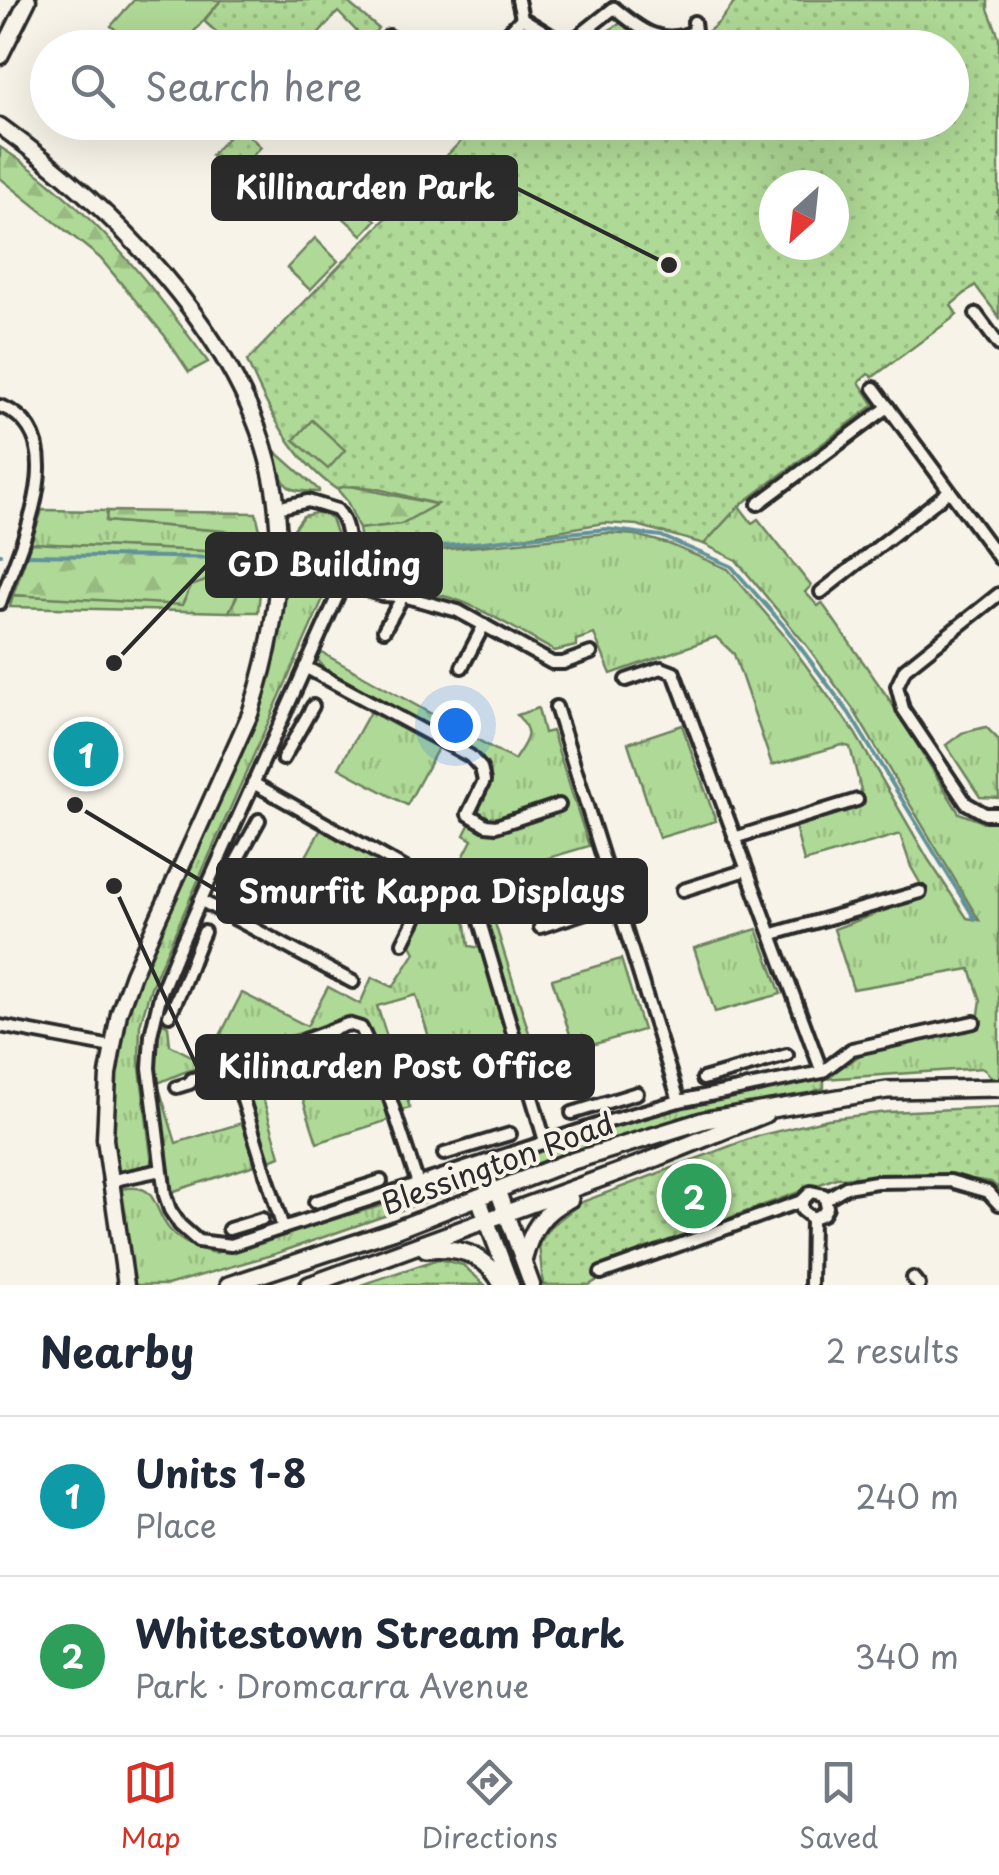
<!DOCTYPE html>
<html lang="en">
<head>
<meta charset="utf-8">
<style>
	:root { --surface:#fff; --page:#f6f6f7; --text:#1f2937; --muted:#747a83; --line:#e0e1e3; --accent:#d93025 }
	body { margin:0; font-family:"Playpen Sans",sans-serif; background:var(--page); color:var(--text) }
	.compass { position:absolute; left:759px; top:170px; width:90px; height:90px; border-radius:50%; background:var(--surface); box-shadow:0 10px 40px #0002; rotate:207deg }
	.you { position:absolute; left:455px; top:725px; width:35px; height:35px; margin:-25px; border:8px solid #fff; border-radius:50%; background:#1a73e8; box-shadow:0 0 0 15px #1a73e833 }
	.badge { display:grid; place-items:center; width:65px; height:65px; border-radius:50%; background:var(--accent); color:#fff; font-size:32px; font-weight:700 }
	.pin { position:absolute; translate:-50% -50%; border:5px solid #fff; box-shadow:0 2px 10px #0006 }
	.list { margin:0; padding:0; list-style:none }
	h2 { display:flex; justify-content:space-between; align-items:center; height:130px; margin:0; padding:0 40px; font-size:42px }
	h2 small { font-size:32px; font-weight:400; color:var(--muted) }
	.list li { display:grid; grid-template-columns:65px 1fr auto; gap:30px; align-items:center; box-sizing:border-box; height:160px; padding:0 40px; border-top:2px solid var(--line) }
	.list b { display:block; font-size:38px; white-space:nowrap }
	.list p { margin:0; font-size:32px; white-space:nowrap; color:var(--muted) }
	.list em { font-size:32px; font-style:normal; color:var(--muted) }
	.icon { flex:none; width:55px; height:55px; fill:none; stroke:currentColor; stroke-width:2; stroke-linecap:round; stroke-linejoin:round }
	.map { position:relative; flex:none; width:999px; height:1285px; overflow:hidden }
	.search { position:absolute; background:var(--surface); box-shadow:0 10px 40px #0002; left:30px; right:30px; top:30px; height:110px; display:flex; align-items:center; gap:25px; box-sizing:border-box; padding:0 35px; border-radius:55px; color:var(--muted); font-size:38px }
	.sheet { height:450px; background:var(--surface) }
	nav { display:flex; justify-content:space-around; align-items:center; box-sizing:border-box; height:140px; border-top:2px solid var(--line); background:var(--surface); font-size:28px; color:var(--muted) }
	nav a { display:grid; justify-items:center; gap:5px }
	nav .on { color:var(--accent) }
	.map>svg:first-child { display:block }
</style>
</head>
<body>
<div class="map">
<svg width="999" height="1285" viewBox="0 0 999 1285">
	<defs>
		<pattern id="grass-tufts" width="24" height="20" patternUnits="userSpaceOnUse" patternTransform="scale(2.5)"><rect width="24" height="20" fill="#afd996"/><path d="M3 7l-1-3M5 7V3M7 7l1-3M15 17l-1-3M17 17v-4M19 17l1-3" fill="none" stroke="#97ba81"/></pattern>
		<pattern id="forest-firs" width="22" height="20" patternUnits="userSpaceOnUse" patternTransform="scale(2.5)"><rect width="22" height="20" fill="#afd996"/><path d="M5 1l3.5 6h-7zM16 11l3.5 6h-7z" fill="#97ba81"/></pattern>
		<pattern id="park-dots" width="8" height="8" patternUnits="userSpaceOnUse" patternTransform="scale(2.5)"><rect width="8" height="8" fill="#afd996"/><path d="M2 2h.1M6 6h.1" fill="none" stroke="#97ba81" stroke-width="1.8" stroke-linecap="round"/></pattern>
	</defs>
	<rect width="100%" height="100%" fill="#f7f3e8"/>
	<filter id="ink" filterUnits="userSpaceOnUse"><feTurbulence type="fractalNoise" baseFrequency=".01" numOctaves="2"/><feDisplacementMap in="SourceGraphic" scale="20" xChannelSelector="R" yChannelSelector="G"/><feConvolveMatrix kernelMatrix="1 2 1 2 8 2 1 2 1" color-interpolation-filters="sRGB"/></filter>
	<g filter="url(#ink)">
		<g fill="url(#grass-tufts)" stroke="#6d8260" stroke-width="2.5">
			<path d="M275,451L319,490V492C281,492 284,486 275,451Z"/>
			<path d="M739,506L752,523L758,519L811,586L805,592L818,606L822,603L891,702L959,813L983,822L999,821V1079H993L983,1068L824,1079V1088L650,1145L496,1177L275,1254L167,1285H131L118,1199L121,1189C160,1181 151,1209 171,1231C183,1244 198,1249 215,1253L380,1206L561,1141L681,1107L824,1079L868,1050L977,1027L981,1000L970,969L853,989L834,929L927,895L911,867L900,834L804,862L795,826L864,802L850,747L842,745L772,765L734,654L716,637L611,674L594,634L576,640V646L555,651C525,635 496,616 465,603C431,589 394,589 359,580L361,558L607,533L636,535L669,544L728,569L783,634L855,733L928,859L967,918L979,920L853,709L807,646L736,560L704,544Z"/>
			<path d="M42,510L107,511L106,521L261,534L263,553L244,552L240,557V589L229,612L10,607L13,595L61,597L191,585L223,552L31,543Z"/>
			<path d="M319,512L331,518L338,539L334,574L151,987L140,1025L139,1060L152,1164L114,1172L110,1137L112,1099L118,1043L130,990L256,715L277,651L293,530L303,516Z"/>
			<path d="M317,650L514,760C527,740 535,734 517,715L538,708L544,733L552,731L589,846L481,878L538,1062L527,1066L474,897L456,902L466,925L469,946L481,948L517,1075L447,1096L416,995L377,1006L410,1108L398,1111L371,1030L352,1019L248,1047L280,1156L268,1161C259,1132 251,1067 214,1066C195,1065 172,1078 155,1084L156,1019L168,1026L170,1045L203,1062L210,1055L242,993L307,1026L328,987L360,1004L372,977L393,987L415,953L410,943L437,895V887L454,875L472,840L464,835L490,783L491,770L474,751L327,672L314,655Z"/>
			<path d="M370,712L438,748L407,805L339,768Z"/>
			<path d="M682,725L716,821L659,838L628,743Z"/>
			<path d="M986,727L999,740V798L980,797L946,745L962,733Z"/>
			<path d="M321,829L378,861L350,913L291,884Z"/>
			<path d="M757,929L781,994L715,1012L694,948Z"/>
			<path d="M621,959L643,1030L575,1050L552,979Z"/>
			<path d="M373,1070L389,1120L317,1143L301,1093Z"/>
			<path d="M155,1091H160L176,1143L245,1122L258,1164L171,1192Z"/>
		</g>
		<g fill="url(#forest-firs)" stroke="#6d8260" stroke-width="2.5">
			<path d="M0,147C85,201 150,282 208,362L189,372L165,336L100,258L0,178Z"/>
			<path d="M346,485L439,505L401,524L359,529L347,501L337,489Z"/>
			<path d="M107,511L256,513L261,534L106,521Z"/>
			<path d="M31,543L224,552L220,576L191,586L182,605L13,595Z"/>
			<path d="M240,557L245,565L263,563L258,612H229L240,590L231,575Z"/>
		</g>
		<g fill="url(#park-dots)" stroke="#6d8260" stroke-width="2.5" fill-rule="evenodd">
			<path d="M221,0H345L378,28L374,34L390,47H372L338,12L307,47H233L204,21Z"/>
			<path d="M737,0H988V9L999,37V207L996,210L999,214V317L975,285L951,305L957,315L873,377L868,374L859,382L874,405L739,506L704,544L637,525L604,523L476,545L363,552L359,529L401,524L437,504C410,499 361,479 336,489C292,458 268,410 247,361L461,141L444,123L952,122V48L581,47L621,23C655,47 681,56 716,25C724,18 729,8 737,0ZM774,185H834V245H774Z"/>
			<path d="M239,126L261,147L233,176L211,155Z"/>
			<path d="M999,1107V1189L991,1182L937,1174L836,1178L598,1267L604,1276L589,1285H543L539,1244L551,1226L582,1202L754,1137L828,1119L888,1112Z"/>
			<path d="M438,1259L463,1265L485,1285H361Z"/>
		</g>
		<g fill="#afd996" stroke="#6d8260" stroke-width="2.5">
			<path d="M134,0H221L180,48L137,47L111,26Z"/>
			<path d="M352,198L376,220L362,235L338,213Z"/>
			<path d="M315,238L338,261L310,290L287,268Z"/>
			<path d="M312,420L345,450L328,469L294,440Z"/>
		</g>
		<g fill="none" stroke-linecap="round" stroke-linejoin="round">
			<g stroke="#629299" stroke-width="4">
				<path d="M0,554H1"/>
				<path d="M27,555L243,558"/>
				<path d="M359,555L606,529L661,536L731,566L785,627L849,713L975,919"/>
			</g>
			<g stroke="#2b2b2b" stroke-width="18">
				<g id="street">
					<path d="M518,0L522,18L558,40L571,42L614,8C640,29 662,48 695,31L694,22"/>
					<path d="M389,36L400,43L436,47L506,35L522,18"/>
					<path d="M976,314L999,345"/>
					<path d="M874,388L999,558"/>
					<path d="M0,406C78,435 18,549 0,603"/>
					<path d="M758,504L888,407"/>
					<path d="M277,508L308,501L337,510C356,531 346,570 338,595L177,953L161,992L151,1035L149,1068L165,1195L170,1210L180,1225L198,1241L231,1245L606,1122L679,1101L822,1072L674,673L661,668L626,680"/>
					<path d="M342,582L382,595L403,596L458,611L552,663H563L591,653"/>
					<path d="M821,592L948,492"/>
					<path d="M999,594L905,669L897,686L903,709L966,803L985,814H999"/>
					<path d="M384,630L403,596"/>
					<path d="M305,667L470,756L481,768L484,781L468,814L486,825L496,826L559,805"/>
					<path d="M462,667L484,625"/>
					<path d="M556,707L679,1101"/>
					<path d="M283,759L313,706"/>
					<path d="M253,783L424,879L427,895L403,943"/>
					<path d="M734,838L857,800"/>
					<path d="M226,880L259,820"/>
					<path d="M683,890L746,870"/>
					<path d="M472,895L545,1141"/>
					<path d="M200,900L353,982"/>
					<path d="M540,927L617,902"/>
					<path d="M773,934L920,892"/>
					<path d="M169,1015C184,989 191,960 204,932"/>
					<path d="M0,1026L112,1047"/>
					<path d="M305,1040L348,1024L361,1028L380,1068L418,1184"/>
					<path d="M822,1072L852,1049L974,1022"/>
					<path d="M703,1079L787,1055"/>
					<path d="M177,1087L190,1083L192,1079L221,1072L238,1084L283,1228"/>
					<path d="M572,1113L637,1093"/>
					<path d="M444,1154L510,1134"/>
					<path d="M109,1181L161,1170"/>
					<path d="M826,1199L846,1187L876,1182L950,1181L988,1192L999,1204"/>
					<path d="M315,1202L381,1181"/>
					<path d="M229,1229L262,1219"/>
					<path d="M601,1273L802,1201L811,1192L824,1195L827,1207L823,1214L812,1218L802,1210V1201"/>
					<path d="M913,1278L919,1285"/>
					<path d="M811,1285L812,1218"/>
				</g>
			</g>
			<g stroke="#2b2b2b" stroke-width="21">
				<g id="secondary">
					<path d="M0,56L28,0"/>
					<path d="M0,126C120,213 263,356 277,511C284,579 271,650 250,714L133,974L119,1013L108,1074L105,1139L126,1285"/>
					<path d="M497,1189L532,1285"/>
					<path d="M478,1197L511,1285"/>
				</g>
			</g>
			<g stroke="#2b2b2b" stroke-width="22">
				<g id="primary">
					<path d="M426,1249C457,1246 487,1254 502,1285"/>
					<path d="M524,1258C531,1230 543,1211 570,1199"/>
					<path d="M229,1285L392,1231L563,1164L705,1120L887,1090L999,1088"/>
					<path d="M309,1285L646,1162L765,1114"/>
				</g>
			</g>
			<use href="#street" stroke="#f7f3e8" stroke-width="10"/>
			<use href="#secondary" stroke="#f7f3e8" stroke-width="14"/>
			<use href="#primary" stroke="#f7f3e8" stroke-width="15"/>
		</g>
	</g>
	<g text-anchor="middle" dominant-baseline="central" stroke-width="8" stroke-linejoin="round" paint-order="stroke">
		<g font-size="30" fill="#2b2b2b" stroke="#f7f3e8">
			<text transform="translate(497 1162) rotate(-20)">Blessington Road</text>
		</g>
	</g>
	<path fill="none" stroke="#2b2b2b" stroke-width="4" d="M669 265L516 188M114 663L207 565M75 805L218 891M114 886L197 1067"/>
	<g fill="#2b2b2b" stroke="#f7f3e8" stroke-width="4">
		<circle cx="669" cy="265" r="10"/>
		<circle cx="114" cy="663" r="10"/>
		<circle cx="75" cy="805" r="10"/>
		<circle cx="114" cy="886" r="10"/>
	</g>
	<g fill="#2b2b2b" stroke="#2b2b2b" stroke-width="4">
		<rect x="213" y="157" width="303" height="62" rx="10"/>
		<rect x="207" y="534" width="234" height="62" rx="10"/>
		<rect x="218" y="860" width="428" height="62" rx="10"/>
		<rect x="197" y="1036" width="396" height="62" rx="10"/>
	</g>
	<g font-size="32" text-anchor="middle" font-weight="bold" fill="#fff">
		<text x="365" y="199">Killinarden Park</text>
		<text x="324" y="576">GD Building</text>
		<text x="432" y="903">Smurfit Kappa Displays</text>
		<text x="395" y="1078">Kilinarden Post Office</text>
	</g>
</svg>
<svg class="compass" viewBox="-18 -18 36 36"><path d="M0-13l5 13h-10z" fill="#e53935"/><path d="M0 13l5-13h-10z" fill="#747a83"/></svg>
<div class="you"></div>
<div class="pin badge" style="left:86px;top:754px;background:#0f9aa8">1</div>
<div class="pin badge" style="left:694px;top:1196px;background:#2e9e5b">2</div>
<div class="search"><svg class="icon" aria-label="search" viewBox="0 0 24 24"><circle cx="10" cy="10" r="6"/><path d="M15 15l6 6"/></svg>Search here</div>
</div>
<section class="sheet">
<h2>Nearby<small>2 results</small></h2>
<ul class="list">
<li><span class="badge" style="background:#0f9aa8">1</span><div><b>Units 1-8</b><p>Place</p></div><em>240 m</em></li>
<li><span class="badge" style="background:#2e9e5b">2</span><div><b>Whitestown Stream Park</b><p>Park · Dromcarra Avenue</p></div><em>340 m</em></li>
</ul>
</section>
<nav>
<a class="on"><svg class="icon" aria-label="map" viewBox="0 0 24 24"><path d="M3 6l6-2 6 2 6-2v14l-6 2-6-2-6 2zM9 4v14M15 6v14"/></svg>Map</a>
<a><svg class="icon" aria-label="directions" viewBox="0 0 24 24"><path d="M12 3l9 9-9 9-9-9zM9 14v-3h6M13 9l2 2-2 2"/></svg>Directions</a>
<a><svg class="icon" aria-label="saved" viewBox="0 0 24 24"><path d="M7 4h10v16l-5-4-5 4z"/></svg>Saved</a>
</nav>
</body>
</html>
